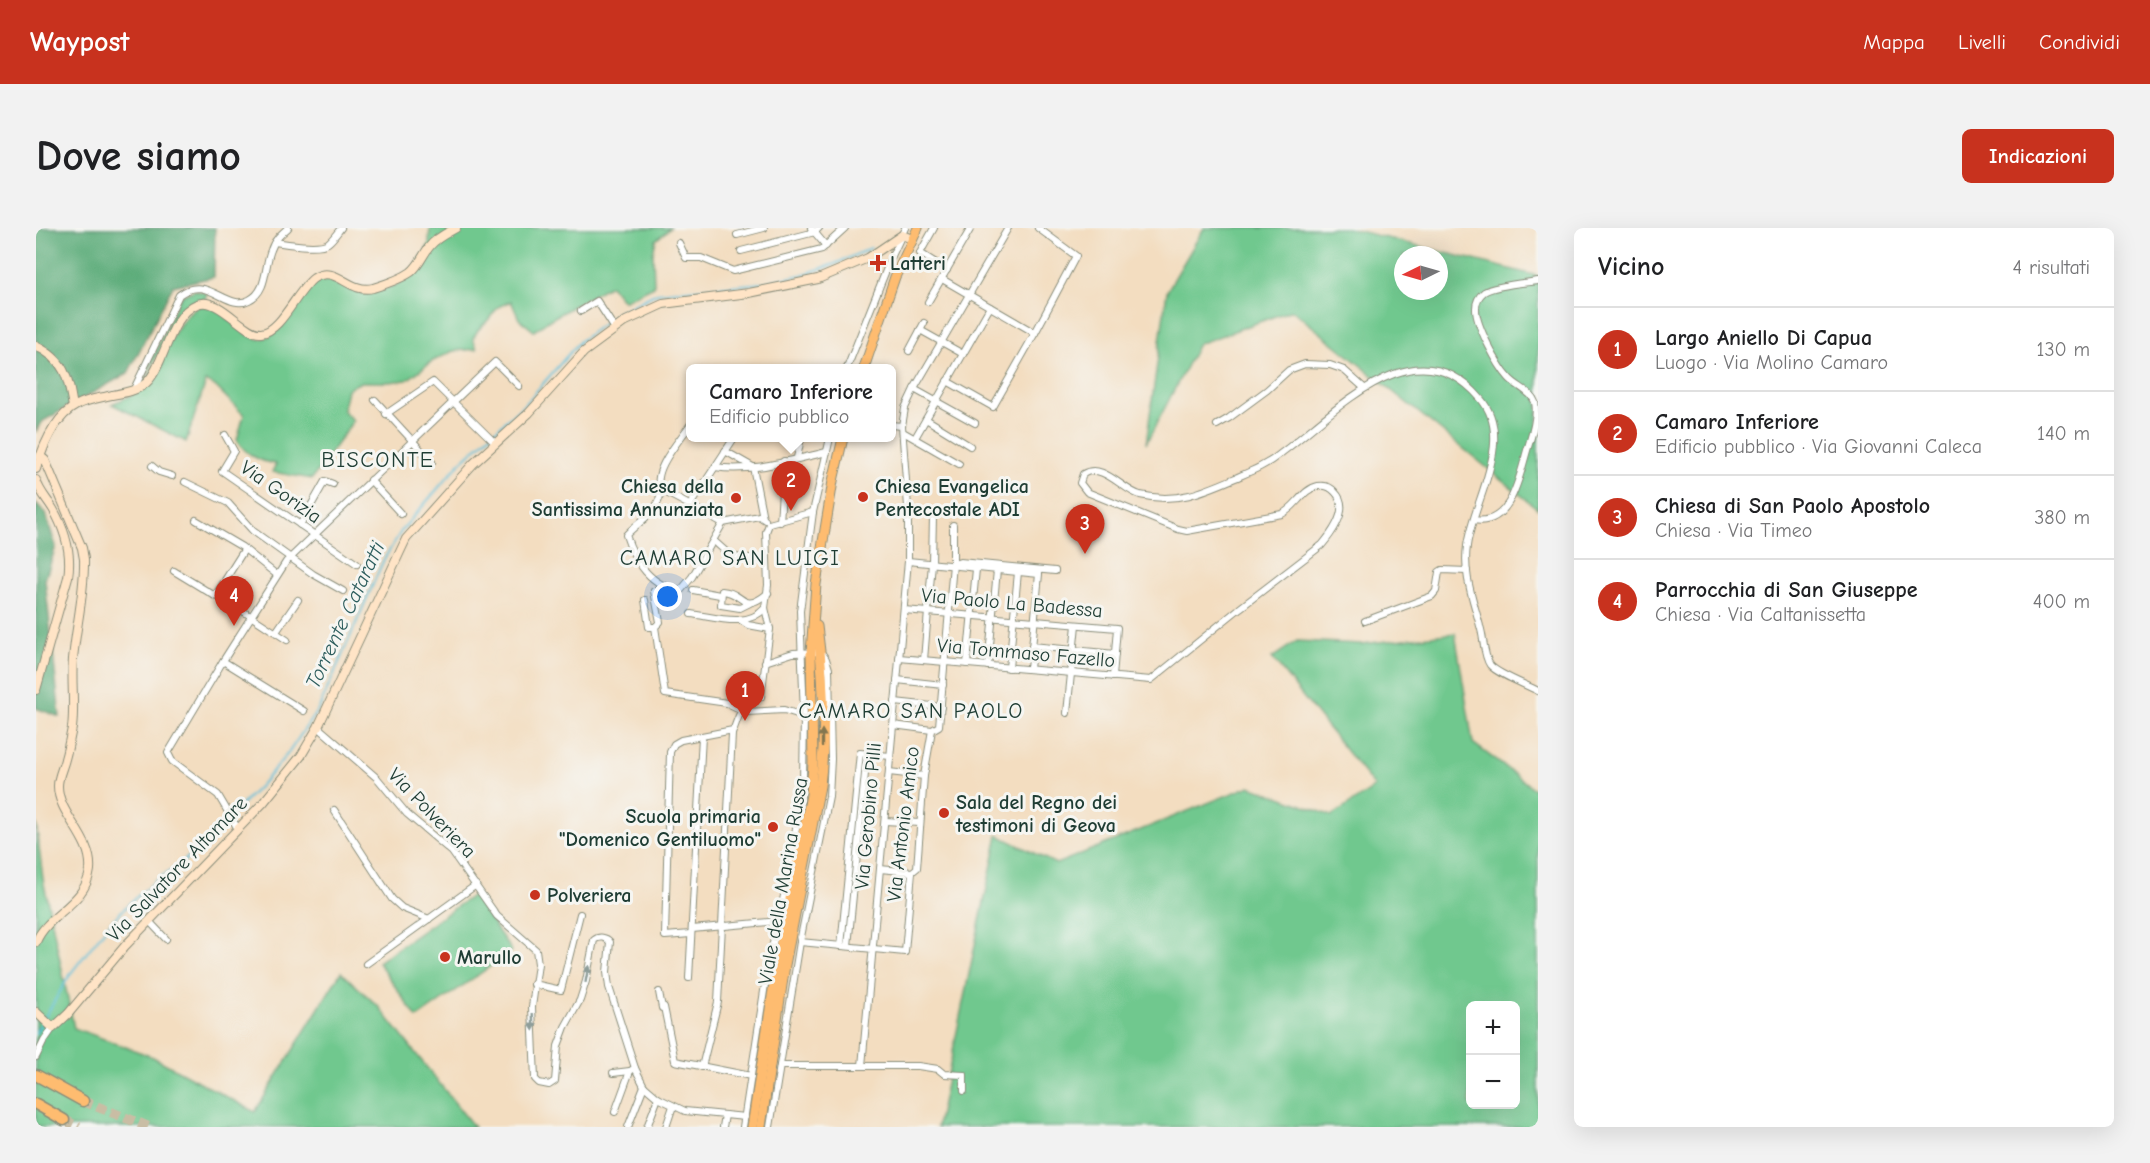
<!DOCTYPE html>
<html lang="it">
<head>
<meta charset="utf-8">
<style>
	:root { --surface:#fff; --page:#f2f2f2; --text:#202124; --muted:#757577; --line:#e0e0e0; --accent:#c8321e }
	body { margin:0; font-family:"Comic Neue",sans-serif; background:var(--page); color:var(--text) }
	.controls { position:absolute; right:18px; bottom:18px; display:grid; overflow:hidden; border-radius:9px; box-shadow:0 6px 24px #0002 }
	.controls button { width:54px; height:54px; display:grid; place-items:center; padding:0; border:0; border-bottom:2px solid var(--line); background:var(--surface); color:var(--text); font:30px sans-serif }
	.compass { position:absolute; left:1358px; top:18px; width:54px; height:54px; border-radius:50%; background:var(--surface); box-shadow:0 6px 24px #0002; rotate:265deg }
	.you { position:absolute; left:632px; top:369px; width:21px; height:21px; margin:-15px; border:4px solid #fff; border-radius:50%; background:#1a73e8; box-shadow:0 0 0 9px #1a73e833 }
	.badge { display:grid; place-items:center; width:39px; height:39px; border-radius:50%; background:var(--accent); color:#fff; font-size:20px; font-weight:700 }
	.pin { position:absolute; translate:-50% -50px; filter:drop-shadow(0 2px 3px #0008) }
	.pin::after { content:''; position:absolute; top:32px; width:21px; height:18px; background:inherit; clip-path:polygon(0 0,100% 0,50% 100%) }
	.popup { position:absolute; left:650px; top:136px; width:210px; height:78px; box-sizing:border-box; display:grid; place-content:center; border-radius:9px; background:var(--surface); filter:drop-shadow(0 2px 4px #0005); font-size:20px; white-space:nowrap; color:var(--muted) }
	.popup b { font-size:22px; color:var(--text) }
	.popup::after { content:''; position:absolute; left:50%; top:100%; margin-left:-12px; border:12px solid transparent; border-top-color:var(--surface) }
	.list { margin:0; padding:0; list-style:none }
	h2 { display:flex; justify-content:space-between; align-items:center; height:78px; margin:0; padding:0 24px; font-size:26px }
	h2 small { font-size:20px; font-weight:400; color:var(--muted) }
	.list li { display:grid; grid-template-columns:39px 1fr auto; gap:18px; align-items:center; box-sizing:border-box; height:84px; padding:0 24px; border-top:2px solid var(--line) }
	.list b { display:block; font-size:22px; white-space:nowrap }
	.list p { margin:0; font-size:20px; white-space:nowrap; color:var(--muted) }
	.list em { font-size:20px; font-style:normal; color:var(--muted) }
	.map { position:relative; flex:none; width:1502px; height:899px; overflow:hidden; border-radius:9px }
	header { display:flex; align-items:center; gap:36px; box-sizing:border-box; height:84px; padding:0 30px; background:var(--accent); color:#fff }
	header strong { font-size:28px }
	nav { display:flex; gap:33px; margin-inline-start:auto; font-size:21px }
	.intro { display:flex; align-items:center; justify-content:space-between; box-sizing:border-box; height:144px; padding:0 36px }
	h1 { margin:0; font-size:42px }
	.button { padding:15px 27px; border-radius:9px; background:var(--accent); color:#fff; font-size:21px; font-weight:700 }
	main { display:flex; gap:36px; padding:0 36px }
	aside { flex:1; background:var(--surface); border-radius:9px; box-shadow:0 6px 24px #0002 }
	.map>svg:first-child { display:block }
</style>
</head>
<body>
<header>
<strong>Waypost</strong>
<nav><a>Mappa</a><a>Livelli</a><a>Condividi</a></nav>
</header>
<div class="intro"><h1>Dove siamo</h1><a class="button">Indicazioni</a></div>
<main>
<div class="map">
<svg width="1502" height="899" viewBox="0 0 1502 899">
	<rect width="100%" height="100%" fill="#f6f6f2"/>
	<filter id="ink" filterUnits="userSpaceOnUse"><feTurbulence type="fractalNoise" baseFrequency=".0167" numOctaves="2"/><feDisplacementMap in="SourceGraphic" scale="12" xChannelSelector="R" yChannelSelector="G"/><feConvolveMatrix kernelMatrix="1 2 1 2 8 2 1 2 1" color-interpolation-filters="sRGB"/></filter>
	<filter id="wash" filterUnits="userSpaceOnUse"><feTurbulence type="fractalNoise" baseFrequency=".008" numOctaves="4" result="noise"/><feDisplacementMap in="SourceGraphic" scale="24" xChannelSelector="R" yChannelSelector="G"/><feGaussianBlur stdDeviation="1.35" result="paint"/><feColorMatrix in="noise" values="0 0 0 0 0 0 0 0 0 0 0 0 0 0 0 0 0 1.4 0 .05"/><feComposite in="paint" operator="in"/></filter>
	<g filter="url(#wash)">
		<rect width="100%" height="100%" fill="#f3ddc0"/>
		<g fill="#70c88e" stroke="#488261" stroke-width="1.5" fill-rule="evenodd">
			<path d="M394,0H634L620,12L617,25L618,58L587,73L574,57L515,91L498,103L483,91L475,73L462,79L453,91L442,102L437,110L441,121L417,123L395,134L371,152L353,154H325L311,161L307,182L317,193L276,251L236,244L240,236C224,234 209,226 201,212L208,187L179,158L170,153L150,214L76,176C84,172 98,168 104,161C119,144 143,87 161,79C182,69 204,110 223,111C246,111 261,65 279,54C296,43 310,64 326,65C336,66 365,57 372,49C379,42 388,27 392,18C394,13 393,6 394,0Z"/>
			<path d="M1168,0H1311L1502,48V281L1256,82L1162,116L1110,216L1131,63ZM1367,27H1403V63H1367Z"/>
			<path d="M159,62L171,65L169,71C141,69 121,138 105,154L143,71L147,67Z"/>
			<path d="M1419,405L1437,515L1502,564V899H901L962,607L1020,636L1214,558L1296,588L1339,559L1236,430L1261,413L1326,416ZM1434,778H1480V876H1434Z"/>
			<path d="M0,595L7,651L38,800L117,829L219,884L305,744L343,779L438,899H7L0,897Z"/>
			<path d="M437,667L476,723L381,790L342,734Z"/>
		</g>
		<g fill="#5cac79" stroke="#3e7456" stroke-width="1.5">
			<path d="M0,0H179L178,49L137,58L92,145L7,193L0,203Z"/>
			<path d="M0,276L9,285L20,318L9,352L24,489L0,480Z"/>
		</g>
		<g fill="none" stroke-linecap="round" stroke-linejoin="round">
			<g stroke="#5cbfda" stroke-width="2">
				<path d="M9,789L35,745L73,696L95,674L124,649L143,638L173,609L224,558L253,524L283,480L348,331L366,302L423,236L492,173L544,113L585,83L621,65L727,55L765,47L799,36L835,20"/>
				<path d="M0,805L6,794"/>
			</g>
		</g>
	</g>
	<g filter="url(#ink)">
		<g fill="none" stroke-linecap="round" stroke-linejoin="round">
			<g stroke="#c9bda4" stroke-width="10" stroke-dasharray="10 5" stroke-linecap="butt">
				<path d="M47,873L113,899"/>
				<path d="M28,892L43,899"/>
			</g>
			<g stroke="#898d7a" stroke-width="8">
				<g id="street">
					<path d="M775,0L790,18"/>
					<path d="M898,0L884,25L911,42"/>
					<path d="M701,7L728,0"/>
					<path d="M239,14C250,16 283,21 292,15C297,11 301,5 305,0"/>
					<path d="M643,15L650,30H665L697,43L786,21L809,0"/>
					<path d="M705,23L779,4L783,0"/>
					<path d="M906,51L999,105"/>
					<path d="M892,74L935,0"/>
					<path d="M545,83L561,73L579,101"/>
					<path d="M884,102L927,126"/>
					<path d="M873,123L888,95"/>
					<path d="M811,140L855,30L869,0"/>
					<path d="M911,153L957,179L999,105L1040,28L1002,0"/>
					<path d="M98,161L143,67C171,45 191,84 213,72C232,63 228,38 235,22C238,12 245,6 252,0"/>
					<path d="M878,161L939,195"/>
					<path d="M339,172L396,234"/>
					<path d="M350,186L397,154L459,215"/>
					<path d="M890,191L934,218"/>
					<path d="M855,197L866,198"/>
					<path d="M1181,197L1193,190L1231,162L1253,142L1269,136L1294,137L1308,142L1327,159"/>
					<path d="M867,204L923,236"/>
					<path d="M189,207L198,223L186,243L321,336"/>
					<path d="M879,210L954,79"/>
					<path d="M689,223L717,239L727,290"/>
					<path d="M761,230L765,210"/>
					<path d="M116,238L123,244L136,248"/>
					<path d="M679,239C715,245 755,232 791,224"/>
					<path d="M334,252L365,286"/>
					<path d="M149,254L192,275L217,303L277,346L307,363"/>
					<path d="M625,262C623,285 605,291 590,307C598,333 616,360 645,362L656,349L687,295"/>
					<path d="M625,262C614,244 644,212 654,197"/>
					<path d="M625,262L687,295"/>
					<path d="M654,277L698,210"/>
					<path d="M160,292L206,319L241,347"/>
					<path d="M1438,292C1476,299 1484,245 1492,219C1496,206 1502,188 1499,174C1495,163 1481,159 1473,150C1462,138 1439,96 1440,80C1440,74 1443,68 1448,64C1459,57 1489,55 1502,53"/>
					<path d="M744,294L748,233"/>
					<path d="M687,295L723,288L729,292"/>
					<path d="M733,296L777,284"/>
					<path d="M264,297L289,253L297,256"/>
					<path d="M678,313L696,329L731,331"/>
					<path d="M872,333L1003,346L994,441"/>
					<path d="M918,336L924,334L1019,343"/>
					<path d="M138,343L179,368L187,370L251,412"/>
					<path d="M657,362L684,367"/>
					<path d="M618,363L624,394L619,399L629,466L691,475L710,484L748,482L768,488"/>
					<path d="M179,368L208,322"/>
					<path d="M609,372L613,399H619"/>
					<path d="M714,375L704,380L685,377L686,363C709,364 705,387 732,365"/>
					<path d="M868,382L1081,400L1077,449"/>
					<path d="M655,386C679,389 711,401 729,380"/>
					<path d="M706,393L712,397L734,401"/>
					<path d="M1329,393L1396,368L1400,363L1403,344L1406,342L1431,343"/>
					<path d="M240,404L262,372"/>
					<path d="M996,418L1079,426"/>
					<path d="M863,430L1115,452L1204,380L1286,317C1297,304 1315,280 1299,264C1295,259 1289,257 1282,258C1267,261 1260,279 1246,286L1151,303L1142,301L1051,264L1044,255L1047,246C1067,234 1086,262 1104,267C1143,276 1169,263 1204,248C1218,242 1232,236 1244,226C1299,186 1378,93 1444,170C1480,211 1437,273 1431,318C1427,346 1437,371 1444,398C1448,409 1447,427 1454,437C1461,446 1491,457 1502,463"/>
					<path d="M888,432L896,335L897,288"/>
					<path d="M187,433L268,483"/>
					<path d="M729,434L757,425L785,424L790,431L793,441L795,531L793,569L764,714L734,899"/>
					<path d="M931,436L940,341"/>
					<path d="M952,438L961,342"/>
					<path d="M973,440L982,344"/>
					<path d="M861,452L907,457"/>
					<path d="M859,474L905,479"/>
					<path d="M1031,485L1040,397"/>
					<path d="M857,497L896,502"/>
					<path d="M282,499L341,550L371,586L416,624L461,688L500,722L502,736L496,779L499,851L503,855L513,857L519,853L522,818L529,799L544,772L550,753L558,712C563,708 570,709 574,714L571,744L573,759L599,840L608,858L622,870L649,883L709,889"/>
					<path d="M853,544L888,548"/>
					<path d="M298,582L356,671L366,680L393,691"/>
					<path d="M849,593L884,595"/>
					<path d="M202,601L182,567L136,533L132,525L187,433L250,334L459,134L483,158"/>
					<path d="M844,641L876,644"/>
					<path d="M113,693L130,711"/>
					<path d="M656,701L743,693"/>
					<path d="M655,706L629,708L634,524L638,516L645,512L697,502"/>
					<path d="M764,714L869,724L876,644L881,640L888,548L896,502L903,498L917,336V297"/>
					<path d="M805,718L824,525L854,528"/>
					<path d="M812,718L831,525"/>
					<path d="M330,736L440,657"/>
					<path d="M653,750L666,508"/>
					<path d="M498,756L525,762L544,686"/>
					<path d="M623,764L626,780L628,779L639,833L715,848"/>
					<path d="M0,829L8,813L17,800"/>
					<path d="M744,838H882L902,841L908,846L928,847V863"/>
					<path d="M826,838L872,333V279L866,198L869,180L878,161L972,0"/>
					<path d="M666,839L682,774L696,506C704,485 703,478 725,469L734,401L729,380L732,357L730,304L733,296"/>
					<path d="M577,845L594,843"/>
					<path d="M579,884L594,843L599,840"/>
					<path d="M592,899L608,858"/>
					<path d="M611,899L622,870"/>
					<path d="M630,899L637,878"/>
					<path d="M687,899L689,887"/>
					<path d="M707,899L732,737L753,646L767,554L768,488L764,383L777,284L794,210"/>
				</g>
			</g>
			<g stroke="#898d7a" stroke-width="10">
				<g id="secondary">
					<path d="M0,118C29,132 32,149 37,179"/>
					<path d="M0,241C7,218 19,188 41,177C52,171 65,170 76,167C87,165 101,163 110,155C129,138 133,87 161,76C183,67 208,107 225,105C245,104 261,62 278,50C300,36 313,66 337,60C350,56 365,51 375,44C384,37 387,26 394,18C400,10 411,5 420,0"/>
					<path d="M0,252C3,263 11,271 17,281C29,302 36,325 32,349L0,462"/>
					<path d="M0,714C11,686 50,676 54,642C57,610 22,587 22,558C22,548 27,540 29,531C32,521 34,510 36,500C39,477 35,454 37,431C40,398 49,364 48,331L46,320L9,232L4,228"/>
					<path d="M0,784L17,800L32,786L89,718L227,575L265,528L282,499L370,311L437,236L493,185L548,124L590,93L627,76L713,65L782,51L832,30L866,7L876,11"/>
				</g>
			</g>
			<g stroke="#898d7a" stroke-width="11">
				<g id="primary">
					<path d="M828,140L859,49L882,0"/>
					<path d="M716,899L741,736L775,567L777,534L775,425L780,356L797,253L807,210"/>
					<path d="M725,899L749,737L784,558C790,506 788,450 781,398"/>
				</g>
			</g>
			<g stroke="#898d7a" stroke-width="13">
				<g id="highway">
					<path d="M0,847L47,873"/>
					<path d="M0,876L28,892"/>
				</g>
			</g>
			<use href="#street" stroke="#fff" stroke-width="6"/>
			<use href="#secondary" stroke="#ffe4c6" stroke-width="8"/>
			<use href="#primary" stroke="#febc70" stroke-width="9"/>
			<use href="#highway" stroke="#febc70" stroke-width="10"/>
		</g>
		<defs><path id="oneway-solid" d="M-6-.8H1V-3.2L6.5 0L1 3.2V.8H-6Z" transform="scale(1.5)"/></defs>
		<use fill="#83764f" href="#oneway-solid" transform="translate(786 510) rotate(-90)"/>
		<g fill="#8f9e9a">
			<use href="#oneway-solid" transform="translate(551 746) rotate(-80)"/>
			<use href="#oneway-solid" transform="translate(497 794) rotate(88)"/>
		</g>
	</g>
	<g fill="#c8321e" stroke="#f6f6f2" stroke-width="2">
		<path d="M839 26h6v6h6v6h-6v6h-6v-6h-6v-6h6z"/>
		<circle cx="827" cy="269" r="6"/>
		<circle cx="700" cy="270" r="6"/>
		<circle cx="908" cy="585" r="6"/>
		<circle cx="737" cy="599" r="6"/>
		<circle cx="499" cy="667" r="6"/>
		<circle cx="409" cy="729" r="6"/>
	</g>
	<g text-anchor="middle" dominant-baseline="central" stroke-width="6" stroke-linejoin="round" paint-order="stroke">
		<g font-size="20" font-weight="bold" fill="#1f3d34" stroke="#f6f6f2" text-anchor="start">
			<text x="854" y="35">Latteri</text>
			<text x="688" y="258" text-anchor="end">Chiesa della<tspan x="688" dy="23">Santissima Annunziata</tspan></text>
			<text x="839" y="258">Chiesa Evangelica<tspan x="839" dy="23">Pentecostale ADI</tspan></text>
			<text x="920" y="574">Sala del Regno dei<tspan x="920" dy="23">testimoni di Geova</tspan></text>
			<text x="725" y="588" text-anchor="end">Scuola primaria<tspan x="725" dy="23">"Domenico Gentiluomo"</tspan></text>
			<text x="511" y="667">Polveriera</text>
			<text x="421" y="729">Marullo</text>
		</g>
		<g font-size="20" fill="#1f3d34" stroke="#f6f6f2">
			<text transform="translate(245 264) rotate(35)">Via Gorizia</text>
			<text transform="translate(976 375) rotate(5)">Via Paolo La Badessa</text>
			<text transform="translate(990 425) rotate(5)">Via Tommaso Fazello</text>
			<text transform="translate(396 585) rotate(46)">Via Polveriera</text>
			<text transform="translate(832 588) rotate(-85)">Via Gerobino Pilli</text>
			<text transform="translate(867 596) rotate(-83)">Via Antonio Amico</text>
			<text transform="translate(141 641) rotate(-46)">Via Salvatore Altomare</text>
			<text transform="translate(747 653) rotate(-80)">Viale della Marina Russa</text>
		</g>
		<g font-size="21" font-style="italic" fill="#2e5e5e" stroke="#f6f6f2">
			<text transform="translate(309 387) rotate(-65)">Torrente Cataratti</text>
		</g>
		<g font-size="22" letter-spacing="1.5" fill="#1f3d34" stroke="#f6f6f2">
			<text x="342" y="232">BISCONTE</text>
			<text x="694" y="330">CAMARO SAN LUIGI</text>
			<text x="875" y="483">CAMARO SAN PAOLO</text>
		</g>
	</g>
</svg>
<div class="controls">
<button>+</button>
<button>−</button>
</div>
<svg class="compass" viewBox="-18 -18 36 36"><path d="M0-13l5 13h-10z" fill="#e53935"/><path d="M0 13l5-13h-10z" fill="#757577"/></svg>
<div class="you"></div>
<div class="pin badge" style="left:709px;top:493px">1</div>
<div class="pin badge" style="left:755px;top:283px">2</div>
<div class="popup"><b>Camaro Inferiore</b>Edificio pubblico</div>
<div class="pin badge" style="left:1049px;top:326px">3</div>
<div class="pin badge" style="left:198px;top:398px">4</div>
</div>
<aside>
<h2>Vicino<small>4 risultati</small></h2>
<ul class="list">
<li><span class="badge">1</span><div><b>Largo Aniello Di Capua</b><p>Luogo · Via Molino Camaro</p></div><em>130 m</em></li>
<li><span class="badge">2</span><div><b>Camaro Inferiore</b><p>Edificio pubblico · Via Giovanni Caleca</p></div><em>140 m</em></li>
<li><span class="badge">3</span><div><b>Chiesa di San Paolo Apostolo</b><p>Chiesa · Via Timeo</p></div><em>380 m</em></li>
<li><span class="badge">4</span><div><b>Parrocchia di San Giuseppe</b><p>Chiesa · Via Caltanissetta</p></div><em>400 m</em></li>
</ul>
</aside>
</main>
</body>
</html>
